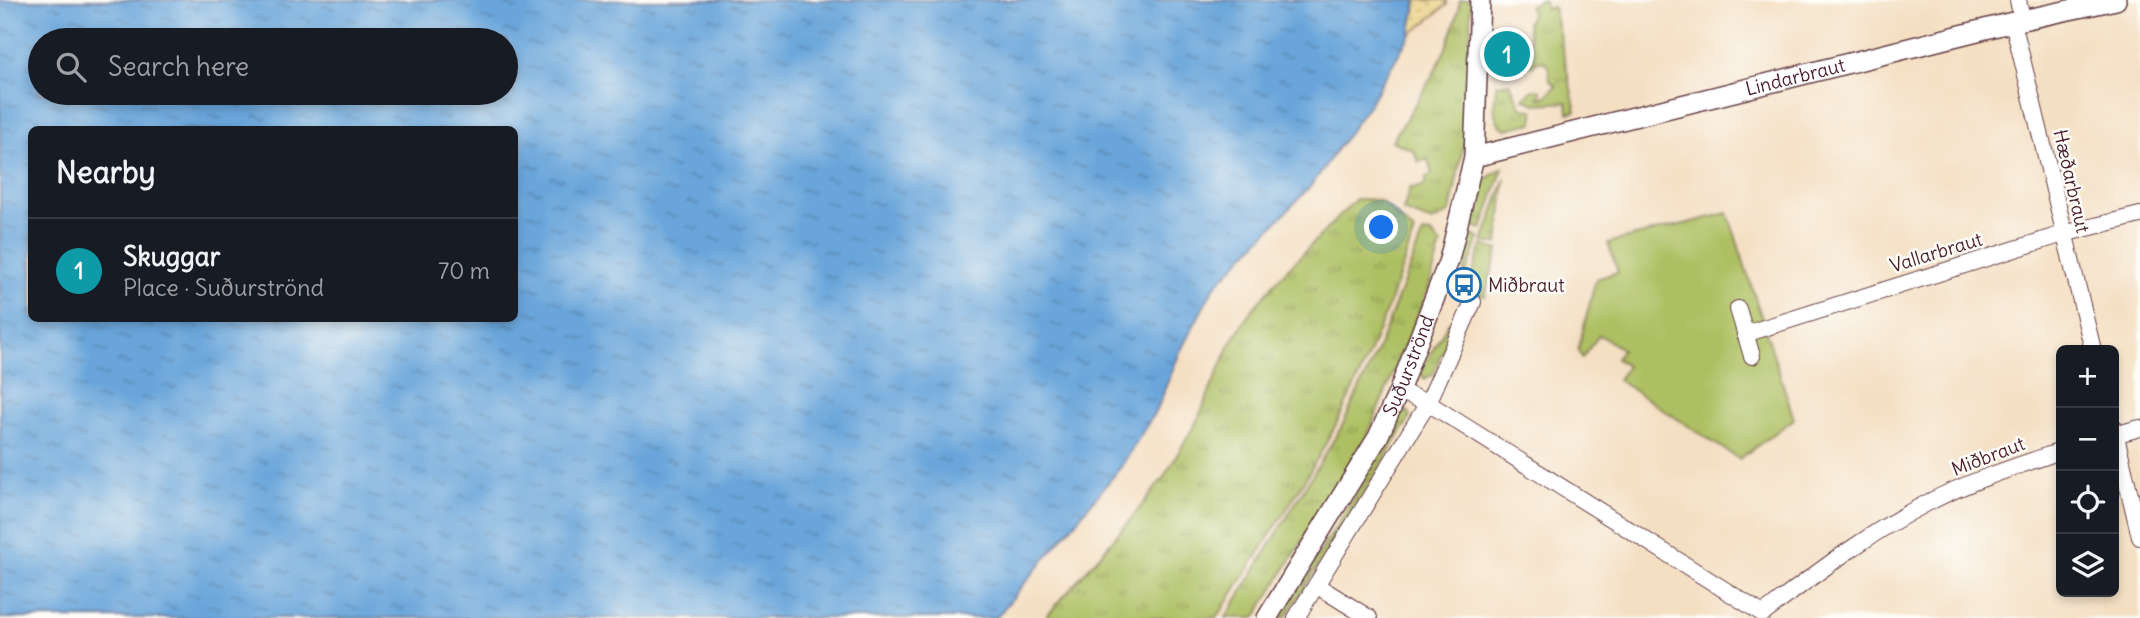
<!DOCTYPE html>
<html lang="en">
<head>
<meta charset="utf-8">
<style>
	:root { --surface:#171b24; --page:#20242c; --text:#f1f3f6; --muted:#9ea1a6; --line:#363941; --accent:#1a73e8 }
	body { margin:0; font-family:Delius,sans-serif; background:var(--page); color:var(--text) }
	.controls { position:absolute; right:21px; bottom:21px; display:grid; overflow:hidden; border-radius:10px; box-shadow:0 4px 10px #0003 }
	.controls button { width:63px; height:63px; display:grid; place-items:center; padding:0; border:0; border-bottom:2px solid var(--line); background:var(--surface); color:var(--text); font:35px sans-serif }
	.you { position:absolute; left:1382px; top:228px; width:24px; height:24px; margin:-18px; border:5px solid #fff; border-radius:50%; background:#1a73e8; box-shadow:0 0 0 10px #1a73e833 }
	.badge { display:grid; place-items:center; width:46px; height:46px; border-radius:50%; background:var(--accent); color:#fff; font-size:23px; font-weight:700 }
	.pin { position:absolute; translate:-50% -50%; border:4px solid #fff; box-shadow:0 2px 7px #0006 }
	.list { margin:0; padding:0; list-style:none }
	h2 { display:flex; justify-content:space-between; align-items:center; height:91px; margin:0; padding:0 28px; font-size:30px }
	h2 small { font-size:23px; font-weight:400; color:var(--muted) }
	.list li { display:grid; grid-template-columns:46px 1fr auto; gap:21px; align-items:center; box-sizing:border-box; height:105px; padding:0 28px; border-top:2px solid var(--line) }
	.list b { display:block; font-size:26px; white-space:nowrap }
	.list p { margin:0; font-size:23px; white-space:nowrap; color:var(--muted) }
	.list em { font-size:23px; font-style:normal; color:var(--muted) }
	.icon { flex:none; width:38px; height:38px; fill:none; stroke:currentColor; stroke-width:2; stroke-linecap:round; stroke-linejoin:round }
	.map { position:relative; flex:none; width:2140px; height:618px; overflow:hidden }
	.search { position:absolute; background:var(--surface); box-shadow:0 4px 10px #0003; left:28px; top:28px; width:490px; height:77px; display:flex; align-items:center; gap:18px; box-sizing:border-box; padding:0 24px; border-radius:38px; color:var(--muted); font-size:26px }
	.panel { position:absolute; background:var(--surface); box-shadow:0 4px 10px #0003; left:28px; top:126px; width:490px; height:196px; border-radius:10px }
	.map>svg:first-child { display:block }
</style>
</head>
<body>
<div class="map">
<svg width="2140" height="618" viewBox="0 0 2140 618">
	<defs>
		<pattern id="grass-tufts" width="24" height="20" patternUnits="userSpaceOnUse" patternTransform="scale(1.75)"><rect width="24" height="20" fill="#adbf62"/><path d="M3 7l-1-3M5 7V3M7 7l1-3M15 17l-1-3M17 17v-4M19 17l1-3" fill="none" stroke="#8f9b51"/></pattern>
		<pattern id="sand-dots" width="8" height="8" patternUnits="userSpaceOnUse" patternTransform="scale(1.75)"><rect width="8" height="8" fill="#eeda9e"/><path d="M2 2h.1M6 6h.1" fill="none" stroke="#cebb88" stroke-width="1.8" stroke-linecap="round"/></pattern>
		<pattern id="water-ripples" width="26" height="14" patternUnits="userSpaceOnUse" patternTransform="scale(1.75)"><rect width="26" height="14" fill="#69a5da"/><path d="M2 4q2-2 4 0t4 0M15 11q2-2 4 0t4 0" fill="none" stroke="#5886b1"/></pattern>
	</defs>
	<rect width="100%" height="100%" fill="#fdfcf7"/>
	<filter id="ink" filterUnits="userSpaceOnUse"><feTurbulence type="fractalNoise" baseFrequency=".0143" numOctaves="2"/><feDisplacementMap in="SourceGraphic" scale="14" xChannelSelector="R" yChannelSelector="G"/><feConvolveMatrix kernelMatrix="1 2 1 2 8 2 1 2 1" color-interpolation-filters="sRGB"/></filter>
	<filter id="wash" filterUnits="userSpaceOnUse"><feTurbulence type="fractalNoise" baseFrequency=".00686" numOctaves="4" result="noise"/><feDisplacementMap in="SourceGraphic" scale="28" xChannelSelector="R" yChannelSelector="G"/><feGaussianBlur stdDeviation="1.57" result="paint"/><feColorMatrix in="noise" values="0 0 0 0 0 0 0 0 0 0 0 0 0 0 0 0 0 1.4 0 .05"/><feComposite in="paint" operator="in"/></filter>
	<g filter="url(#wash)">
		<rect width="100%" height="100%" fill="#f4dfc3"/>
		<g fill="url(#grass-tufts)" stroke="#7c6f46" stroke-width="2">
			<path d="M1460,0H1471L1467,128L1450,212L1432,222L1403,211L1410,188L1422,187L1426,182V177L1432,174L1428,159L1419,162L1413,150L1392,141C1420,96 1452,53 1460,0Z"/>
			<path d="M1540,0H1544L1546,9L1553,7L1576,111L1568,113L1567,102L1535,104L1523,98L1535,89L1541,90L1540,98L1548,95L1557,84L1555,85L1550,80L1548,63L1537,61L1532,66L1526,62L1532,58L1527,23L1532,12L1529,6Z"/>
			<path d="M1510,83L1521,107L1534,111L1533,123L1506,129C1490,122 1495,100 1496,85Z"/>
			<path d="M1503,168L1482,229L1470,225L1484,180Z"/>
			<path d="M1505,179L1498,244L1483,242Z"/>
			<path d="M1356,199C1363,199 1373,199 1380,201C1383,203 1412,230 1414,232C1390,306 1362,378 1325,445C1292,504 1253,561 1217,618H1045L1131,519L1164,477L1197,421L1229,347L1247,316L1280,277Z"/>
			<path d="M1423,233L1431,234L1441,245L1428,290L1367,436L1255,618H1226L1342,426L1378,349Z"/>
			<path d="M1468,233L1479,238L1464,279V248Z"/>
			<path d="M1482,245L1498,250L1485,296L1467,290Z"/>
			<path d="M1449,322L1454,324L1433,375L1424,379L1420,371Z"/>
			<path d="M1407,411L1410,417L1401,433L1285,618H1279L1374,465L1400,413Z"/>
		</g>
		<path fill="url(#sand-dots)" stroke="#9c7c64" stroke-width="2" d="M1417,0H1447V5L1410,35Z"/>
		<path fill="#adbf62" stroke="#7c6f46" stroke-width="2" d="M1728,213L1794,419L1739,459L1618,380L1627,366L1616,359L1622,349L1599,335L1582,358L1578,350L1596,279L1618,272L1608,243Z"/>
		<path fill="url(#water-ripples)" stroke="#5a6282" stroke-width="2" fill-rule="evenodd" d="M0,0H1417L1410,35L1369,104L1310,187L1214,287L1180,352L1158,407L1121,467L996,618H0ZM40,40H506V93H40ZM32,130H514V318H32Z"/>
	</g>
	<g filter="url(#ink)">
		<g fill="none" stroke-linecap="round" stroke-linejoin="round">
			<g stroke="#643c42" stroke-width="18">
				<g id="minor">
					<path d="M2018,0L2022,20"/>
					<path d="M2013,22L2093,350"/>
					<path d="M1738,309L1752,356"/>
					<path d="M1745,334L2063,234L2140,215"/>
					<path d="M1399,391L1428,403L1763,614C1816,573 1870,532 1931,501C1973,480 2017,466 2061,451"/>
					<path d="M2114,428L2140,537"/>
					<path d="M2114,435L2140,428"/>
					<path d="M1316,585L1369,618"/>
					<path d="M1296,618L1428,403L1473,302"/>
				</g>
			</g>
			<g stroke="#643c42" stroke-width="22">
				<g id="tertiary">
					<path id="s1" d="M1474,157L2013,22L2116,0"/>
					<path id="s2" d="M1267,618L1378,437L1399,391L1449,260L1474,157L1480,0"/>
				</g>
			</g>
			<use href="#minor" stroke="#fff" stroke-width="16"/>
			<use href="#tertiary" stroke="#fff" stroke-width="19"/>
		</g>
	</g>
	<defs>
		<g id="bus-ring" transform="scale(1.75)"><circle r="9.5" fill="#fdfcf7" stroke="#1f6fb2" stroke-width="1.5"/><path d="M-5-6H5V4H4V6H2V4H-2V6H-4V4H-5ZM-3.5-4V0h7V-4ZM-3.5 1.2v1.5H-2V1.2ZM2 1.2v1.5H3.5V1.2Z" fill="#1f6fb2"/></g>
	</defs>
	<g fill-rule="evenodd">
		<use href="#bus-ring" x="1464" y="285"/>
	</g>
	<g text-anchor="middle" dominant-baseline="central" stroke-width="5" stroke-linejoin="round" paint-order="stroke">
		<g font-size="19" fill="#4a1f2b" stroke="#fdfcf7">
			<text stroke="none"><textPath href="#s1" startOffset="331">Lindarbraut</textPath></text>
			<text transform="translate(2072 181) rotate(77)">Hæðarbraut</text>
			<text transform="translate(1936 252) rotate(-17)">Vallarbraut</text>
			<text stroke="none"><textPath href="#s2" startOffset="290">Suðurströnd</textPath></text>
			<text transform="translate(1988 456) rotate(-21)">Miðbraut</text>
		</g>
		<g font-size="19" fill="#4a1f2b" stroke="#fdfcf7" text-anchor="start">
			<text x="1488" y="285">Miðbraut</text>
		</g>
	</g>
</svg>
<div class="controls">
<button>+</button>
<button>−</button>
<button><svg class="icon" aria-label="locate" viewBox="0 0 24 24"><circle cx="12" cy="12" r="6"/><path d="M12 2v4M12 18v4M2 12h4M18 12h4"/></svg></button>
<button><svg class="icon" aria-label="layers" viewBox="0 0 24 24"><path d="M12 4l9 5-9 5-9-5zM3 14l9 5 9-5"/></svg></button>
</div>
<div class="you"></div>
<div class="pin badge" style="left:1507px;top:54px;background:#0f9aa8">1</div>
<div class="search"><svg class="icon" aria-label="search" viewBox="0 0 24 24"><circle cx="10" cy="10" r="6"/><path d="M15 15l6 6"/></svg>Search here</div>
<section class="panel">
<h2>Nearby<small></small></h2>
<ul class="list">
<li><span class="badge" style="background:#0f9aa8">1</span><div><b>Skuggar</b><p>Place · Suðurströnd</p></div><em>70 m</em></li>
</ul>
</section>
</div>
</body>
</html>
